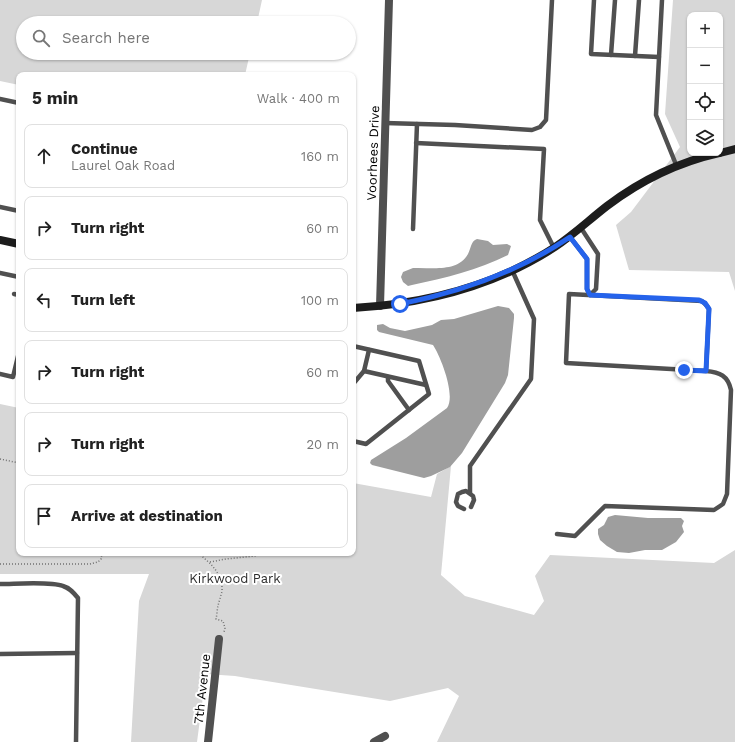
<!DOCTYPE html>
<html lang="en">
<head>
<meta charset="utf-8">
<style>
	:root { --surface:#fff; --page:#f6f6f6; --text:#222; --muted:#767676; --line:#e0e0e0 }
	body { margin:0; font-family:"Work Sans",sans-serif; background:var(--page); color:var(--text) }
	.controls { position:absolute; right:12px; top:12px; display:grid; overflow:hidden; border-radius:8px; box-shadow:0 1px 3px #0004 }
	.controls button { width:36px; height:36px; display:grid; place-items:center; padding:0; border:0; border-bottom:1px solid var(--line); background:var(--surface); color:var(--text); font:20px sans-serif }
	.stop { position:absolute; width:12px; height:12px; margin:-9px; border:3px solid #2563eb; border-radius:50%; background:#fff }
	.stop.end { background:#2563eb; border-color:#fff; box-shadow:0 1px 4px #0008 }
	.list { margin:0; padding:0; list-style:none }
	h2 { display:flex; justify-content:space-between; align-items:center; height:52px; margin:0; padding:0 16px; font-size:17px }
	h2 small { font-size:13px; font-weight:400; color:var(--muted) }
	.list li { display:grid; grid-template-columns:26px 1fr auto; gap:12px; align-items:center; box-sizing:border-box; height:64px; margin:0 8px 8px; padding:0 8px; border:1px solid var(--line); border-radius:8px }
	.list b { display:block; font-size:15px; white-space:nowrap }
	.list p { margin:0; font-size:13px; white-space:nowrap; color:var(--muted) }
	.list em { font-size:13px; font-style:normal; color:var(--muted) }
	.icon { flex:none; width:22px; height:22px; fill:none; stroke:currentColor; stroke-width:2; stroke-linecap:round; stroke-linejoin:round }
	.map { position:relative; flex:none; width:735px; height:742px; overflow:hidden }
	.search { position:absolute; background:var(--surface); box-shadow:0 1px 3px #0004; left:16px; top:16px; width:340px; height:44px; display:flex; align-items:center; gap:10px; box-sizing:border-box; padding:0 14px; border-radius:22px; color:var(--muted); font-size:15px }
	.panel { position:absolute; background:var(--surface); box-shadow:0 1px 3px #0004; left:16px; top:72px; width:340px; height:484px; border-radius:8px }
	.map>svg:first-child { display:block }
</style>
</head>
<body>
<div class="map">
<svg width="735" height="742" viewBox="0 0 735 742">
	<rect width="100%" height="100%" fill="#fff"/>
	<g fill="#d7d7d7" fill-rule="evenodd">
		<path d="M0,0H262L257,23H23V53H250L245,75H19V85L0,81Z"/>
		<path d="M673,0H735V291L729,272L629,270L616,225L631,212L680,147L665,114ZM690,15H720V153H690Z"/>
		<path d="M0,404L19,408V553H353V483L431,497L437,474L451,466L441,575L465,596L534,615L544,601L535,576L550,555L714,563L735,550V742H437L459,696L448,688L390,701L235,676L206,674L197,742H131L139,601L149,574H0Z"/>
	</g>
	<g fill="#9e9e9e">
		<path d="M477,239L488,241L493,245L507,244L511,246L508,255C478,270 445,278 412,285L408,286L403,282L401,277L403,272L413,268C432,267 457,273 468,254C471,248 471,241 477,239Z"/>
		<path d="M498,306L509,308L514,314V318L508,375L505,383L462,453L450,467L431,476L424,478L372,465L370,463L371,460L406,438L447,408C456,396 441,357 433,345L379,332L377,330V325L383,324L390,328L405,331L432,325L441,320L454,319Z"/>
		<path d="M615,515L648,518H681L684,521L682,526L684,532L676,542L662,550H645L629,553L617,552L607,546L600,540L598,534V529L604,525L608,517Z"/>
	</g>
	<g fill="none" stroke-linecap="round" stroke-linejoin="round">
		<g stroke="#727272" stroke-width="1.5" stroke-dasharray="1 2" stroke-linecap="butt">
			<path d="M0,459L19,463"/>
			<path d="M156,553L166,554L170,553"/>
			<path d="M198,553C210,563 223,573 222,591C221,596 219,601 218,606C217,610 217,615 216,619L223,621L225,628L224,632"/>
			<path d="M210,562L226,559L255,556V553"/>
			<path d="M0,564H90L98,562L101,559L102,553"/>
		</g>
		<g stroke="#505050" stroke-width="4.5">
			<path d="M594,0L591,54L659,57"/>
			<path d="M662,0L656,115L677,167"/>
			<path d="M611,55L615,0"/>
			<path d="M635,56L639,0"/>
			<path d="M0,99L19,103"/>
			<path d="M385,123L455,125L532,130L540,127L546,120L552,0"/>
			<path d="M416,143L544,149L540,220L554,248"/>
			<path d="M0,207L19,211"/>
			<path d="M413,229L417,124"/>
			<path d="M570,237L587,259V289L590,295L596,289L598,254L581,228"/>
			<path d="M0,273L19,277"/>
			<path d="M14,294L19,295"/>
			<path d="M353,346L419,361L429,394L366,444L353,441"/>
			<path d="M364,371L369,350"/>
			<path d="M0,374L13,377L19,352"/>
			<path d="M388,377V381L409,410"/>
			<path d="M353,384L364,371L426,385"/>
			<path d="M470,493V466L531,379L534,319L512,270"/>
			<path d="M464,509L458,506L456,502L458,494L462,492L466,491L473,496L474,500L471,507"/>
			<path d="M557,534L575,536L605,506L714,510L723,504L727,494L731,390C728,376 720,372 706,371L566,363L569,294L702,301L707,306L709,309L706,371"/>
			<path d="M0,584C15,584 51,581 63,586C70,588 74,593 78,598L76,742"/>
			<path d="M0,654L77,653"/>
		</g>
		<g stroke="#505050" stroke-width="8">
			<path d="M380,306L389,0"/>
			<path d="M208,742L219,639"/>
			<path d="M374,742L385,736"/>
		</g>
		<g stroke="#1d1d1d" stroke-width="8">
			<path d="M720,153L735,149"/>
			<path d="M0,240L19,244"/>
			<path d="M353,308C423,304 495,286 555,247C573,235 589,220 607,206C640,181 679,162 719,153"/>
		</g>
	</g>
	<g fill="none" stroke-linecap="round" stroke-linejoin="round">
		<path stroke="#2563eb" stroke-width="5" d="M400,304C462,292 518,272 570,237L587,259V289L590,295L699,300L705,303L709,309L706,371L684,370"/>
	</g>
	<g text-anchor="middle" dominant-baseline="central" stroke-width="4" stroke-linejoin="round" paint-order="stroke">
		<g font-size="13" fill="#000" stroke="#fff">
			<text transform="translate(373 153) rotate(-88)">Voorhees Drive</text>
			<text transform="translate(202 689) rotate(-84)">7th Avenue</text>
		</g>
		<g font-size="13" fill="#2e2e2e" stroke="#fff">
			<text x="235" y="578">Kirkwood Park</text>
		</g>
	</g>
</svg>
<div class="controls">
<button>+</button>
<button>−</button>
<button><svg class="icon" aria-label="locate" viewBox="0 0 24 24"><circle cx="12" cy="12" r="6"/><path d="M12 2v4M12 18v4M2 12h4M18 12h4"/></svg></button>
<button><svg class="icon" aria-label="layers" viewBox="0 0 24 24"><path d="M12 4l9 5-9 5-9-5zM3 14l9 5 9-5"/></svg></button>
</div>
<div class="stop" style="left:400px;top:304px"></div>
<div class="stop end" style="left:684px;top:370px"></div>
<div class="search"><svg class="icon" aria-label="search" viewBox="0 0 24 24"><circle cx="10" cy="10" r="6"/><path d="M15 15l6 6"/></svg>Search here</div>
<section class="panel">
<h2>5 min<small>Walk · 400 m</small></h2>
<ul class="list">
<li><svg class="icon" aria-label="ahead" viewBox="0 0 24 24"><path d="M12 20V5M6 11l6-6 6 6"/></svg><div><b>Continue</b><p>Laurel Oak Road</p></div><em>160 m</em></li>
<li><svg class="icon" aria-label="right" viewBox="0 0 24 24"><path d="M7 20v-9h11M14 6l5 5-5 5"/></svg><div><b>Turn right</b></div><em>60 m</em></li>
<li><svg class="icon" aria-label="left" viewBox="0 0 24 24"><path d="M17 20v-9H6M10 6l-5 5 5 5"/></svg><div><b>Turn left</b></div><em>100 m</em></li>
<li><svg class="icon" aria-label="right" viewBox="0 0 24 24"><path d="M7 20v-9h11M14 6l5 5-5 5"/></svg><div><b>Turn right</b></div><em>60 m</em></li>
<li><svg class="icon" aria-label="right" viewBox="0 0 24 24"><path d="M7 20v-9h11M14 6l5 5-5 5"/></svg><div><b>Turn right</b></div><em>20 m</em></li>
<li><svg class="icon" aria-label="arrive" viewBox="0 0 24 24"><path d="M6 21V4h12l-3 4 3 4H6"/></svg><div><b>Arrive at destination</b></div></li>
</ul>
</section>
</div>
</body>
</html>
